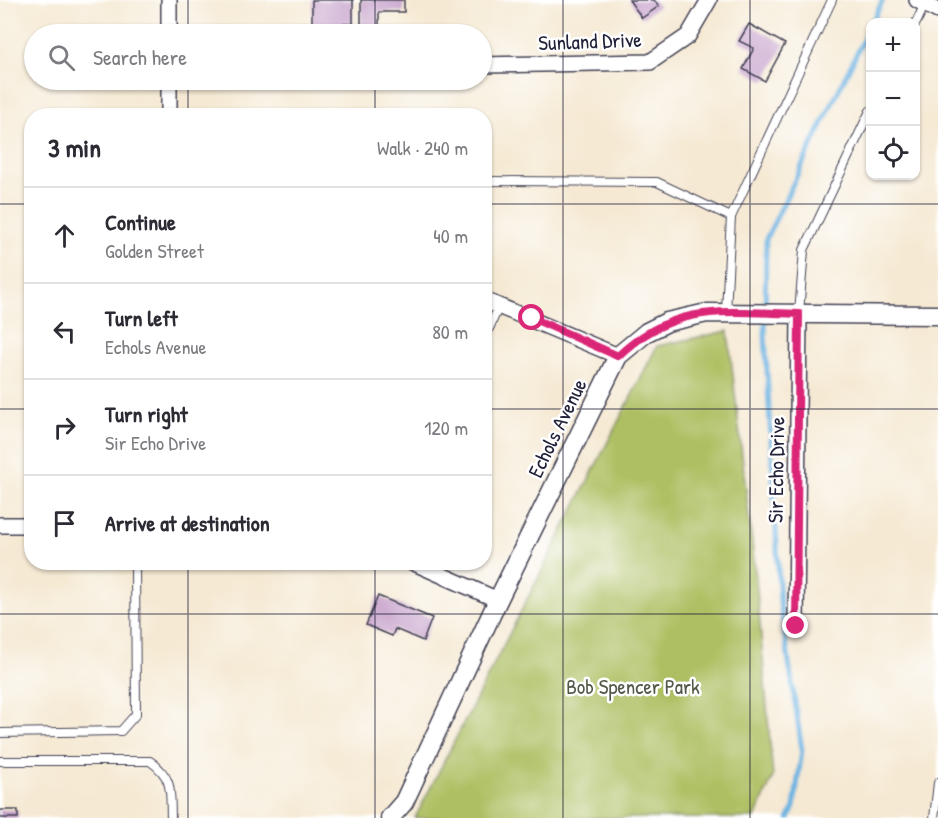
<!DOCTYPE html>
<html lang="en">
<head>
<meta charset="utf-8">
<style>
	:root { --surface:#fff; --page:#f2f2f3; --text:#2b2b33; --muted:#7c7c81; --line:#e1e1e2 }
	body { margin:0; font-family:"Patrick Hand",sans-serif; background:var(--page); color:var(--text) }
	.controls { position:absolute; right:18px; top:18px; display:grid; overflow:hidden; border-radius:12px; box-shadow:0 2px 4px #0004 }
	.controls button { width:54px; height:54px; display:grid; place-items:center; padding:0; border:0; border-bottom:2px solid var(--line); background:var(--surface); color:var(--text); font:30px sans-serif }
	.stop { position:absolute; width:18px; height:18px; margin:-14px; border:4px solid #db2777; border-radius:50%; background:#fff }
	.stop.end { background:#db2777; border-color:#fff; box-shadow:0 2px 6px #0008 }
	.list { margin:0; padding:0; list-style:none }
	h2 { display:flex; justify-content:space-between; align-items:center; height:78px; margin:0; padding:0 24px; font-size:26px }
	h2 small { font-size:20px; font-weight:400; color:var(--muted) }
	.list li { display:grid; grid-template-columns:39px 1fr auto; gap:18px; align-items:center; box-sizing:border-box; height:96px; padding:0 24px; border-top:2px solid var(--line) }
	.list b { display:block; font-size:22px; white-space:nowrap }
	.list p { margin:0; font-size:20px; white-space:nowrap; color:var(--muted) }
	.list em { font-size:20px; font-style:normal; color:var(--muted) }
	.icon { flex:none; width:33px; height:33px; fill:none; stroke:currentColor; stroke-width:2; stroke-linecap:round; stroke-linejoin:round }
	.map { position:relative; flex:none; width:938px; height:818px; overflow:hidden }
	.search { position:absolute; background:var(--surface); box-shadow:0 2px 4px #0004; left:24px; top:24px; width:468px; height:66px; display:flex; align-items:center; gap:15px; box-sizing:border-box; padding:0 21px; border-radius:33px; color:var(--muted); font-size:22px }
	.panel { position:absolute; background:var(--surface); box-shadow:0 2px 4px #0004; left:24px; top:108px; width:468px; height:462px; border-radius:24px }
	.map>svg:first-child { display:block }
</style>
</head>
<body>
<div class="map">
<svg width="938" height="818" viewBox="0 0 938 818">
	<rect width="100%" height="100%" fill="#fff"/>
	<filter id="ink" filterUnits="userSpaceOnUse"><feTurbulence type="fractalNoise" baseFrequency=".0167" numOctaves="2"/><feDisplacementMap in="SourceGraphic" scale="12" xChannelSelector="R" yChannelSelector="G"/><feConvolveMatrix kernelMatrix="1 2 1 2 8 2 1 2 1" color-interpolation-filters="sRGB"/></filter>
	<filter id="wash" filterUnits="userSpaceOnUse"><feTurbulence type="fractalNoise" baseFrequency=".008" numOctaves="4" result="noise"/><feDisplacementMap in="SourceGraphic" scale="24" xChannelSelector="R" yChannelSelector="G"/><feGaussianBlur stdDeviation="1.35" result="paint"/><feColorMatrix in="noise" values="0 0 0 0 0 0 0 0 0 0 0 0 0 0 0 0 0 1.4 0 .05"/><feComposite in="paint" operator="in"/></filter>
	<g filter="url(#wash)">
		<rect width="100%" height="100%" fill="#f5e9d3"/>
		<path fill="#adbf62" stroke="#68704e" stroke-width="1.5" d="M728,331L756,578L773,777L755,818H415L657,346Z"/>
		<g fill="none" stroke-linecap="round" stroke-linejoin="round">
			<g stroke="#6ab2e1" stroke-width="5">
				<path d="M872,22L883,0"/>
				<path d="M789,818L794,807L802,750L780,602L765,335L766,239L870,26"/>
			</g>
		</g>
		<g id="blocks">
			<g fill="#c49ec9">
				<rect x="312" y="0" width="41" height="24"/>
				<path d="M361,0H404V12H379V26H361Z"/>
				<path d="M629,0H654L659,6L642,18Z"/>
				<path d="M749,24L785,44L765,81L743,69L754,48L739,41Z"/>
				<path d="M378,596L432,618L423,641L395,629L392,636L366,625Z"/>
				<rect x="0" y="810" width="18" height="8"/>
			</g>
		</g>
	</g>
	<g filter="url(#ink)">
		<use href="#blocks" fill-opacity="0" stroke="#424052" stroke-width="1.5"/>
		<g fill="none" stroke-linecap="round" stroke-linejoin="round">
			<g stroke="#424052" stroke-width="10">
				<g id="service">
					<path d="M916,23L925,4"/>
					<path d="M484,181L657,182L731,217"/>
					<path d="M726,312L731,217L832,0"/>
					<path d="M799,313L804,250L870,111"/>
					<path d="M484,340L499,306"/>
					<path d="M0,733L121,731L136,714L135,562"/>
					<path d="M0,761H150C174,778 170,792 171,818"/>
					<path d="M934,818L938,783"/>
				</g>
			</g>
			<g stroke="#424052" stroke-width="18">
				<g id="minor">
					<path d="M169,0V34"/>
					<path d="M917,0L938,11"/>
					<path d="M482,65L650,62L688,36L709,0"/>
					<path d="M169,80V116"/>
					<path d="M484,300L618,356"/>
					<path d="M0,525H32"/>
					<path d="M412,562L498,600"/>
					<path d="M796,626L799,314"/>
				</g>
			</g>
			<g stroke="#424052" stroke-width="21">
				<path id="tertiary" d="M390,818L404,802L498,600L618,356L647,332L667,322L707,313L938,315"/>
			</g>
			<use href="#service" stroke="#fff" stroke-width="8"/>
			<use href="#minor" stroke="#fff" stroke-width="15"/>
			<use href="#tertiary" stroke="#fff" stroke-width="18"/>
		</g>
	</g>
	<g fill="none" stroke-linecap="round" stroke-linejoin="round" filter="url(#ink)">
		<path stroke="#db2777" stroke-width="8" d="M532,318L618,356C675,302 726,312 799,314L796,626"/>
	</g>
	<path fill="none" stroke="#22223b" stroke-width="1.5" stroke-opacity="0.55" d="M188,0V34M375,0V34M563,0V818M750,0V818M188,80V116M375,80V116M0,204H32M484,204H938M0,409H32M484,409H938M188,562V818M375,562V818M0,614H938"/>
	<g text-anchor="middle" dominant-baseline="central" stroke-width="5" stroke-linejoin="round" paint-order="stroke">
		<g font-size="21" fill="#22223b" stroke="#fff">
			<text transform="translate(590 41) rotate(-2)">Sunland Drive</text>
			<text transform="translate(557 428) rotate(-64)">Echols Avenue</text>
			<text transform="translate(776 470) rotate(-89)">Sir Echo Drive</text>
		</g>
		<g font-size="21" fill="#535949" stroke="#fff">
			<text x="633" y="686">Bob Spencer Park</text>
		</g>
	</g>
</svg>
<div class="controls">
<button>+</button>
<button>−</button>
<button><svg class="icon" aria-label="locate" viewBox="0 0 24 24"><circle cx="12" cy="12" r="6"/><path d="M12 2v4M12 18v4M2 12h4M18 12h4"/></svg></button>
</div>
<div class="stop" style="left:532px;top:318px"></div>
<div class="stop end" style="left:796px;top:626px"></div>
<div class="search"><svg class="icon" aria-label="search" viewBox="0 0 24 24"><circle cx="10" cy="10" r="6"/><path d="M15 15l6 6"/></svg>Search here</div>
<section class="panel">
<h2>3 min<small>Walk · 240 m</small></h2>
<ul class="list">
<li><svg class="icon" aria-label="ahead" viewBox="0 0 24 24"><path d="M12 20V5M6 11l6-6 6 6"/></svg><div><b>Continue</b><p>Golden Street</p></div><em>40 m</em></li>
<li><svg class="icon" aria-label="left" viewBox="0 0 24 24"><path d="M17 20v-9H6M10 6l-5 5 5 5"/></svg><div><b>Turn left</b><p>Echols Avenue</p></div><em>80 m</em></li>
<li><svg class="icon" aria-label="right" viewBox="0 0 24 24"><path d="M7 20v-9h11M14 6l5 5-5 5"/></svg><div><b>Turn right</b><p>Sir Echo Drive</p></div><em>120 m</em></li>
<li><svg class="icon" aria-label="arrive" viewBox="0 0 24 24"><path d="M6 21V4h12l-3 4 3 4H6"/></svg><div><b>Arrive at destination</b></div></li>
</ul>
</section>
</div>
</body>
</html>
